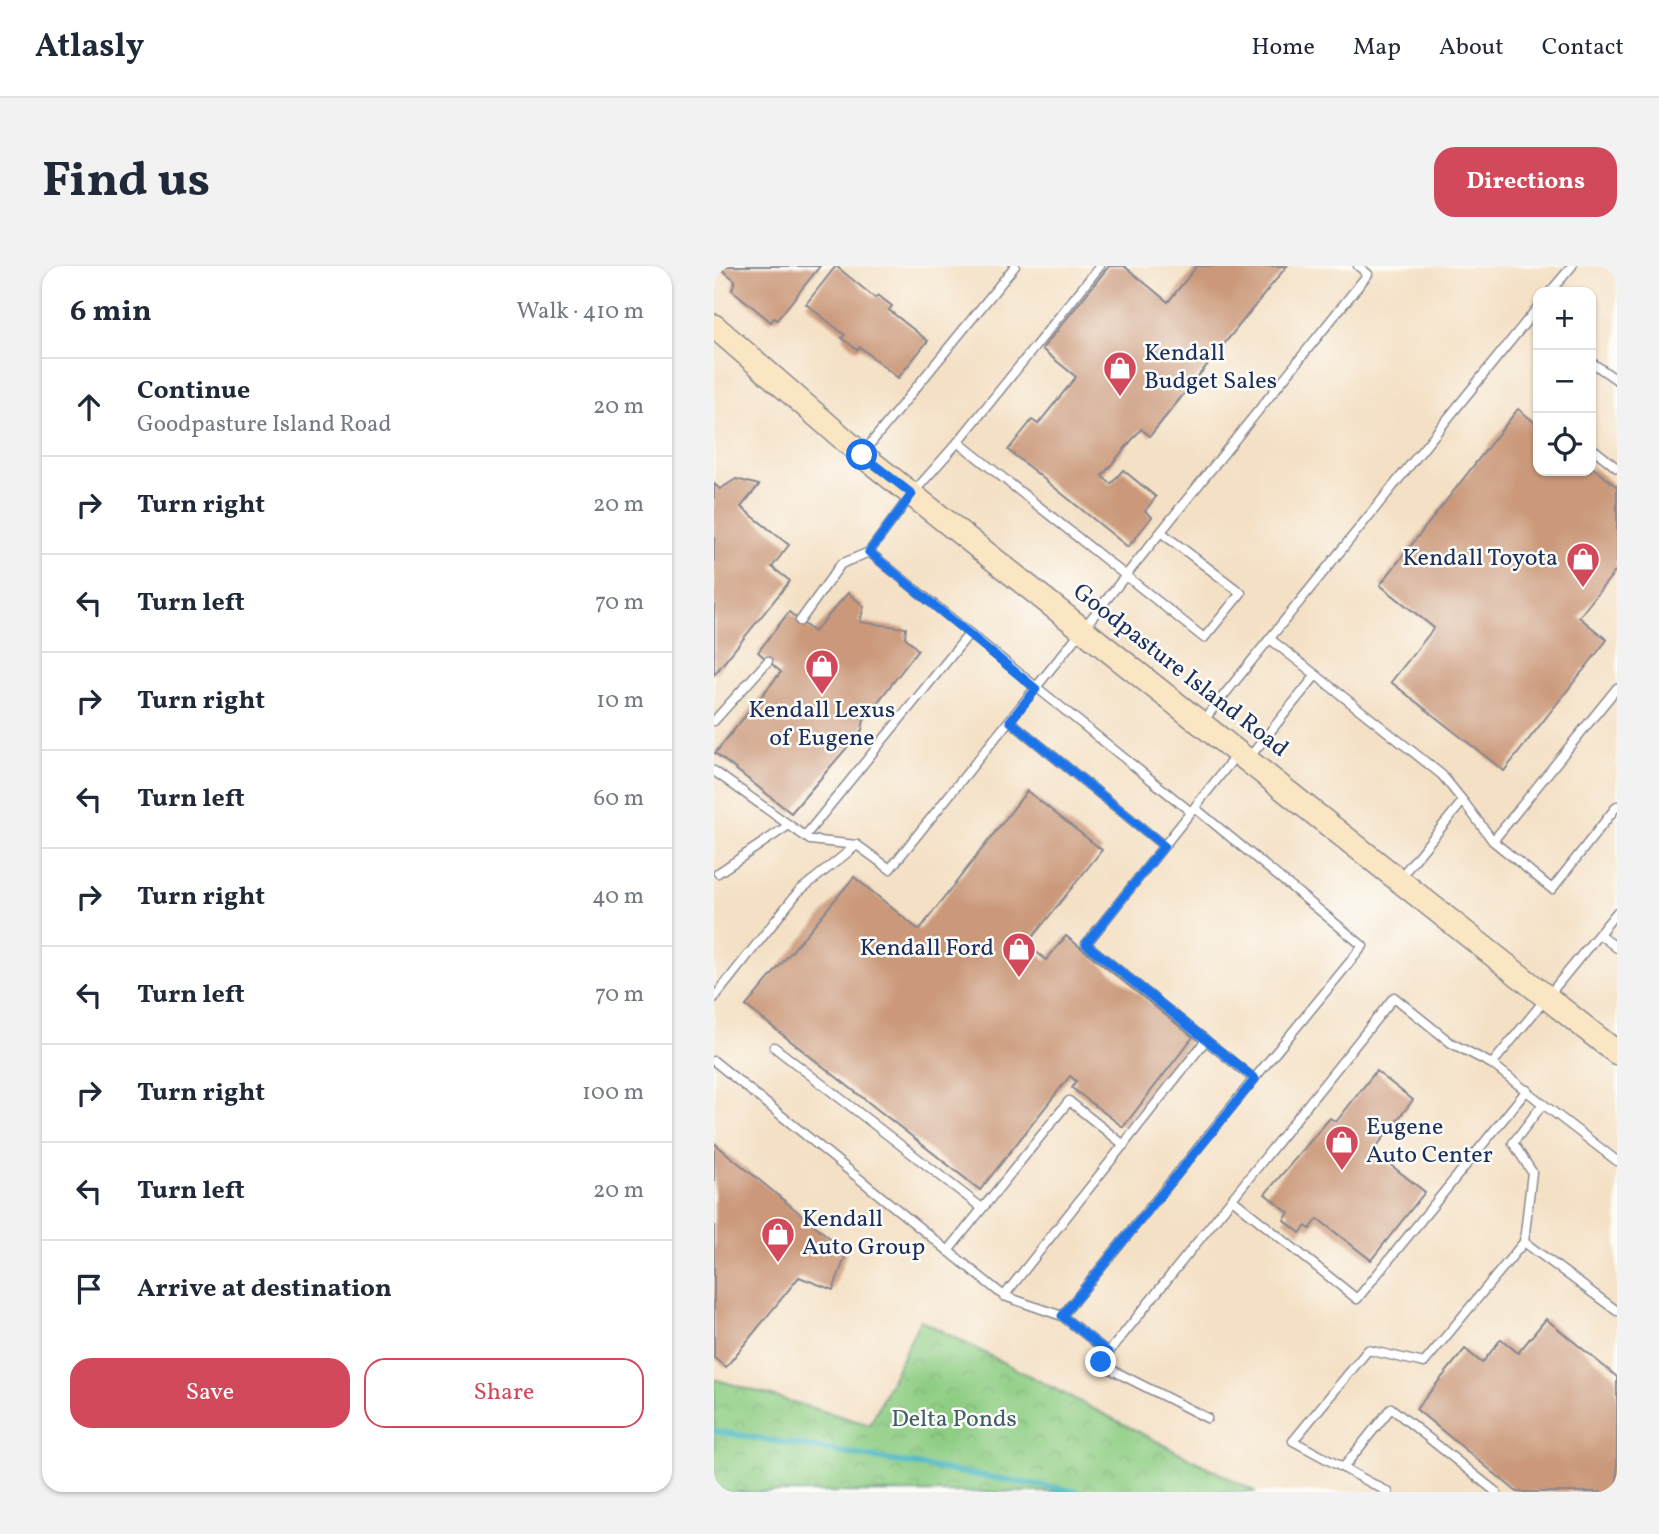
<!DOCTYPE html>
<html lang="en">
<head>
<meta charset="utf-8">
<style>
	:root { --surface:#fff; --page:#f2f2f3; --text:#1f2937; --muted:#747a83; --line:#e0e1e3; --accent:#d1495b }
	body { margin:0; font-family:Vollkorn,serif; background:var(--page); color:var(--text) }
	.controls { position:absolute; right:21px; top:21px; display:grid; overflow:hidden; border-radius:14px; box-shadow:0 2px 5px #0004 }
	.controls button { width:63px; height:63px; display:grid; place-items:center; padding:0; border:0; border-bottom:2px solid var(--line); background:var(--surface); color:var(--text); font:35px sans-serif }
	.stop { position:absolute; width:21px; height:21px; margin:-16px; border:5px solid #1a73e8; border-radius:50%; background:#fff }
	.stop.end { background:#1a73e8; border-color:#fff; box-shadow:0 2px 7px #0008 }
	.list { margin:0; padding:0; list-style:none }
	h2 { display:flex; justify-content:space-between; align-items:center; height:91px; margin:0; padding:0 28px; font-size:30px }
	h2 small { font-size:23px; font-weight:400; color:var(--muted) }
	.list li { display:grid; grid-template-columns:46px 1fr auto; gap:21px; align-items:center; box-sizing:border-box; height:98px; padding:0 28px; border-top:2px solid var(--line) }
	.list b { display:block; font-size:26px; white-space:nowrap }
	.list p { margin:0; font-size:23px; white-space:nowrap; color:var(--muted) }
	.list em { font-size:23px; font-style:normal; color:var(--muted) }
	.actions { display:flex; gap:14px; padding:21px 28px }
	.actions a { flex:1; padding:16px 0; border:2px solid var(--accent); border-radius:21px; text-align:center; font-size:24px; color:var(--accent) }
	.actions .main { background:var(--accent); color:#fff }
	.icon { flex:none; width:38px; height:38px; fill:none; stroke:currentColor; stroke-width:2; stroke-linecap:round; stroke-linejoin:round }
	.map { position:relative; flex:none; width:903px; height:1226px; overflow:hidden; border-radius:21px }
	header { display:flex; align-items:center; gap:42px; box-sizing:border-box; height:98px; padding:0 35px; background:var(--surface); border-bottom:2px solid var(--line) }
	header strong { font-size:33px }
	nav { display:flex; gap:38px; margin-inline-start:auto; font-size:24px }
	.intro { display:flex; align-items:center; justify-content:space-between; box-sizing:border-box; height:168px; padding:0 42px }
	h1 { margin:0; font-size:49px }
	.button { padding:18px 32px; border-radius:21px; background:var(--accent); color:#fff; font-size:24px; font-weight:700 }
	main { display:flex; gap:42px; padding:0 42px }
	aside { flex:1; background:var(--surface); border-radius:21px; box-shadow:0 2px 5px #0004 }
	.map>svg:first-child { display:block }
</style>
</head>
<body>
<header>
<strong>Atlasly</strong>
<nav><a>Home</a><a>Map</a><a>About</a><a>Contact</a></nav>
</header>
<div class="intro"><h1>Find us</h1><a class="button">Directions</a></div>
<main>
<aside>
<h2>6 min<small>Walk · 410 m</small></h2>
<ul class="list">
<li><svg class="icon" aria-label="ahead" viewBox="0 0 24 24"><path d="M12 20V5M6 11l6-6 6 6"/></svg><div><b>Continue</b><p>Goodpasture Island Road</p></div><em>20 m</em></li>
<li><svg class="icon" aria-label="right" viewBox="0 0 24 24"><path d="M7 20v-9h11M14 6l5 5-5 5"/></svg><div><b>Turn right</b></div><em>20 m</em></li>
<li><svg class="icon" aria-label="left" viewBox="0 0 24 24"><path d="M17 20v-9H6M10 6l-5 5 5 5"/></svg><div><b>Turn left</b></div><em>70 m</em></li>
<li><svg class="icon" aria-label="right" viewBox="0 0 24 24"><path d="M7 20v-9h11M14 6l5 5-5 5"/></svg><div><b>Turn right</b></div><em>10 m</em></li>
<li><svg class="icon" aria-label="left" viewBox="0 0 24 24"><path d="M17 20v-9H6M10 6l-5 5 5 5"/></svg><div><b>Turn left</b></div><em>60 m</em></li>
<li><svg class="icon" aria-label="right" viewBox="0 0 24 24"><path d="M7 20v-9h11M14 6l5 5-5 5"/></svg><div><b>Turn right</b></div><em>40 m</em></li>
<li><svg class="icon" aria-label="left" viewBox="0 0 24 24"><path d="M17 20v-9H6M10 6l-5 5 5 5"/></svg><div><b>Turn left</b></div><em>70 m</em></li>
<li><svg class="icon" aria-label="right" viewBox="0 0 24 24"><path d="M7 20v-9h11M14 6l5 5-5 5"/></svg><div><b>Turn right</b></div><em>100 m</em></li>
<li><svg class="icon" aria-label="left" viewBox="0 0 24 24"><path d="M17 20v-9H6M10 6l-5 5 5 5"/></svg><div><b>Turn left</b></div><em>20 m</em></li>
<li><svg class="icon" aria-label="arrive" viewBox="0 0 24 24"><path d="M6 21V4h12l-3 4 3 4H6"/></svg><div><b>Arrive at destination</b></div></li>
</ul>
<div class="actions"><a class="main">Save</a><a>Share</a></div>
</aside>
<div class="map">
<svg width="903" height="1226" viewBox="0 0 903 1226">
	<defs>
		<pattern id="park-crowns" width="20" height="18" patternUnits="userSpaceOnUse" patternTransform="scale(1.75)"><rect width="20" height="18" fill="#8ecd83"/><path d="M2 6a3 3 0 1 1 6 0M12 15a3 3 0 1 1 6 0" fill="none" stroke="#7ab074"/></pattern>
	</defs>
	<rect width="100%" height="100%" fill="#fdfcf7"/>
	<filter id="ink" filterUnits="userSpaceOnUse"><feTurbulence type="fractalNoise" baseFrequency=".0143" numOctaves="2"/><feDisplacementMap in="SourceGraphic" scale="14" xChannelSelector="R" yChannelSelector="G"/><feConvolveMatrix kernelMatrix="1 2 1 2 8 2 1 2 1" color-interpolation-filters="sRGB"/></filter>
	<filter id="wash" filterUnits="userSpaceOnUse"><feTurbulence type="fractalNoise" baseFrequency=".00686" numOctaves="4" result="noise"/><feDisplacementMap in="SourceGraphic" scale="28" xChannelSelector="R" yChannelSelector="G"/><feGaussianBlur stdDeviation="1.57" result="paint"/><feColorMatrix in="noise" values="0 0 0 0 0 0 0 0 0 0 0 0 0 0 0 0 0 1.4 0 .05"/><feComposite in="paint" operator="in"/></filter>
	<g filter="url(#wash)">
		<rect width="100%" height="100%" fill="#f4e0c4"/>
		<path fill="url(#park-crowns)" stroke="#547e70" stroke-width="2" d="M206,1054L542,1226H0V1113L156,1159Z"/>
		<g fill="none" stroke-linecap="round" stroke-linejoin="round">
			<path stroke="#47b6c0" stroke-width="6" d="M0,1165L365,1226"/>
		</g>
		<g id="blocks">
			<g fill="#cb997a">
				<path d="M3,0H106L63,54L60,52L57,56L18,24L21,14Z"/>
				<path d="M122,0L161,32L164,29L178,40L175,44L214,75L184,112L146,81L143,84L128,72L131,69L92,38Z"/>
				<path d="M395,0H410L454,36L483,0H573L436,170L427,163L388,210L397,218L409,204L442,231L431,245L438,251L414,281L294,184L318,154L324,158L362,111L328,83Z"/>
				<path d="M804,143L824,159V205H877V200L903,221V303L865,351L893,374L790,505L677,416L720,362L666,319Z"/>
				<path d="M22,213L45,219L27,241L75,279L58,301L76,315L0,409V218L6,223Z"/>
				<path d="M134,327L150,340L146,356L192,362L191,371L204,384L150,454L148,464L77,547L1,487L67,406L44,386L75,346L100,366Z"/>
				<path d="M313,525L388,584L313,678L332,694L352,670L479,771L409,861L358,822L362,815L356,810L266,924L32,740L140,611L205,664Z"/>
				<path d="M662,805L699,834L659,885L711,926L657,994L604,953L596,963L592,960L586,967L570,954L575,947L551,928L616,852L622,856Z"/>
				<path d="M0,877L133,986L119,1024L85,1011L12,1101L0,1092Z"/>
				<path d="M832,1053L903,1111V1226H803L702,1143L751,1083L768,1097L787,1073L804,1087Z"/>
			</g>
		</g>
	</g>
	<g filter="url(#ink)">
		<use href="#blocks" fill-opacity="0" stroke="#888891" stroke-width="2"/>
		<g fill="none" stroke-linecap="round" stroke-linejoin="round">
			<g stroke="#888891" stroke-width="11">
				<g id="service">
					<path d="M386,0L244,176L490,372L527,327L448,267"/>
					<path d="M836,26L858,0"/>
					<path d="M877,96L903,114"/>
					<path d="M877,181L903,202"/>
					<path d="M148,188L301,0"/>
					<path d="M155,286L477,546"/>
					<path d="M86,355L127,298L155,286L198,228L244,176"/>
					<path d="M556,373L602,409"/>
					<path d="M0,455L54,395"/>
					<path d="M296,455L450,580"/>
					<path d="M489,455L824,41"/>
					<path d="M534,493L602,409L728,509L749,535L685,613"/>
					<path d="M0,505L96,574L143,579L176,603L654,8L644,0"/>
					<path d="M749,535L779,575L838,623L903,540"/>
					<path d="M481,542L649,680L540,813L372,678L523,488"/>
					<path d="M91,570L255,368"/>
					<path d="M779,575L903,422"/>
					<path d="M4,607L75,559"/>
					<path d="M885,668L903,682"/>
					<path d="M0,732L84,626L143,579"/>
					<path d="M60,781L268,942"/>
					<path d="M0,795L290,1030L492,774"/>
					<path d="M829,838L778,798L903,646"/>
					<path d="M518,933L643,1033L813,824"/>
					<path d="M810,976L818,906L799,877L829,838L903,895"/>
					<path d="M234,985L355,835L410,879"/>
					<path d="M290,1030L348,1050"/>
					<path d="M395,1087L348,1050L540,813"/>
					<path d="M493,1152L396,1103L387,1096L680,731L737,777L778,798"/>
					<path d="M629,1202L677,1142L782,1226"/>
					<path d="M674,1226L579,1175L654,1084L710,1097L810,976L903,1045"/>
				</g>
			</g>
			<g stroke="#888891" stroke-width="26">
				<path id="secondary" d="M0,60L148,189L903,787"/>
			</g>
			<use href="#service" stroke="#fff" stroke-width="8"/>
			<use href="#secondary" stroke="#fbe6c3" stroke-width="23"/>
		</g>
	</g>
	<g fill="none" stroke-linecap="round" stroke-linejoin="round" filter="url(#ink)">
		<path stroke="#1a73e8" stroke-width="9" d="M148,189L198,228L155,286L322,423L296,455L450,580L372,678L541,813L348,1050L395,1087L387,1096"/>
	</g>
	<defs>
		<g id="shop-pin" transform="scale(1.75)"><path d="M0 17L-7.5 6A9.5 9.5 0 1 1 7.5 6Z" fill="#d1495b" stroke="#fdfcf7"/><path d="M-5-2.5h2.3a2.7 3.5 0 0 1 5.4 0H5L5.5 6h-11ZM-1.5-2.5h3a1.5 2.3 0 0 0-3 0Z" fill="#fff"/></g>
	</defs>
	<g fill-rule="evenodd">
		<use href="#shop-pin" x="406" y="102"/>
		<use href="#shop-pin" x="869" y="293"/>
		<use href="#shop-pin" x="108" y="400"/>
		<use href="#shop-pin" x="305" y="683"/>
		<use href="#shop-pin" x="628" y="876"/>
		<use href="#shop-pin" x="64" y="968"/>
	</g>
	<g text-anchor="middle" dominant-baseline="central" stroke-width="5" stroke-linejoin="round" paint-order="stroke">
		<g font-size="24" fill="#1b2f5e" stroke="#fdfcf7" text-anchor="start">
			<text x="430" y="88">Kendall<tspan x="430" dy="28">Budget Sales</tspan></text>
			<text x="844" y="293" text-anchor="end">Kendall Toyota</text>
			<text x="108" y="445" text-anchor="middle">Kendall Lexus<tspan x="108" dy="28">of Eugene</tspan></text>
			<text x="280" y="683" text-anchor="end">Kendall Ford</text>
			<text x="652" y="862">Eugene<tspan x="652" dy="28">Auto Center</tspan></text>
			<text x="88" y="954">Kendall<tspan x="88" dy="28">Auto Group</tspan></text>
		</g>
		<g font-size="24" fill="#1b2f5e" stroke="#fdfcf7">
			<text transform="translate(466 405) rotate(38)">Goodpasture Island Road</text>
		</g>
		<g font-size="24" fill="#3e5e69" stroke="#fdfcf7">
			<text x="240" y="1154">Delta Ponds</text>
		</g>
	</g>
</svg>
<div class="controls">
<button>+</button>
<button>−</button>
<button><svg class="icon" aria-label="locate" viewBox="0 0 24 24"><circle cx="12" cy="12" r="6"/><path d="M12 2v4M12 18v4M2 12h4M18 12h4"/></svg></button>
</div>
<div class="stop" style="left:148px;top:189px"></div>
<div class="stop end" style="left:387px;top:1096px"></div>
</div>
</main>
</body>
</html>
